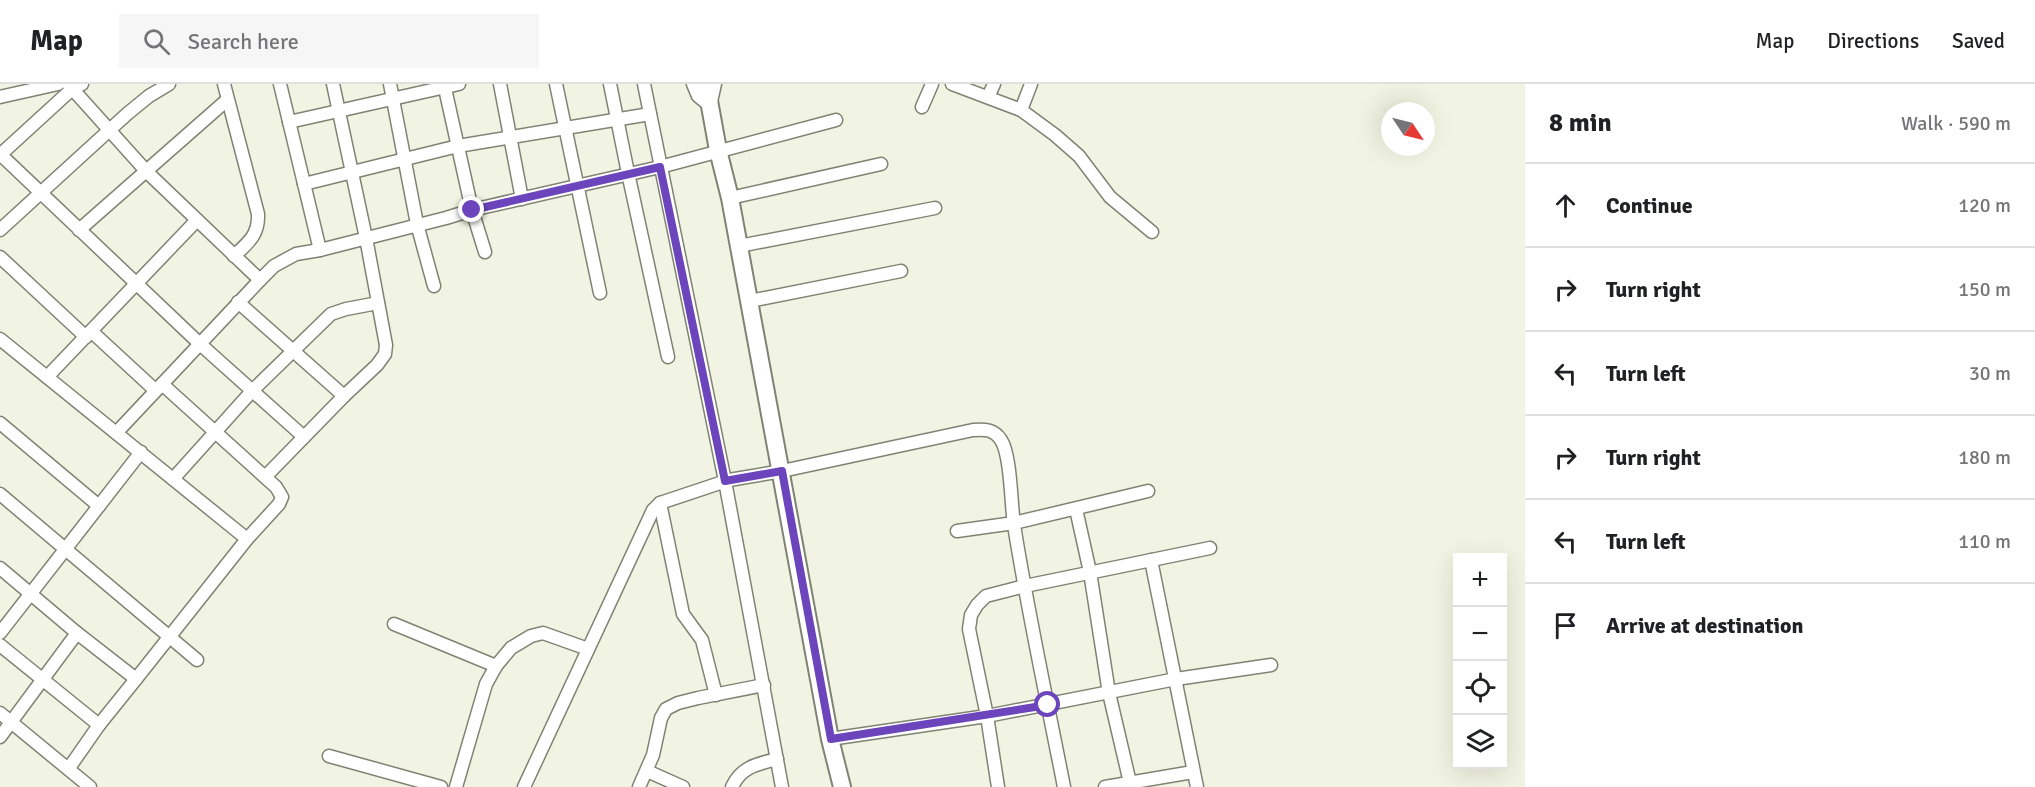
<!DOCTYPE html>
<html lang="en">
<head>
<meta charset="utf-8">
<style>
	:root { --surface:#fff; --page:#f6f6f6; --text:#202124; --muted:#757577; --line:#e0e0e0 }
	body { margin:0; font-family:Signika,sans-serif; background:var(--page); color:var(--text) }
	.controls { position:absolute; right:18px; bottom:18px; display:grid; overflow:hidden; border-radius:0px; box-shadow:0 6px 24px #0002 }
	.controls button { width:54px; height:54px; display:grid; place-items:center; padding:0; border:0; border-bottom:2px solid var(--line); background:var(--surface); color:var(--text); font:30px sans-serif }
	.compass { position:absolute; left:1381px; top:18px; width:54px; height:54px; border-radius:50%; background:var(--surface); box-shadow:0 6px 24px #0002; rotate:125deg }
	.stop { position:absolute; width:18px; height:18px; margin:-14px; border:4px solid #6c45bd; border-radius:50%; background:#fff }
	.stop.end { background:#6c45bd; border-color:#fff; box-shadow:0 2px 6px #0008 }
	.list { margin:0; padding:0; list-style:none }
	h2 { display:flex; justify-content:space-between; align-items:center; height:78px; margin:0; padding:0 24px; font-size:26px }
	h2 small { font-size:20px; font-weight:400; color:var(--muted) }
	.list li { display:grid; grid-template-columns:39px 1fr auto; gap:18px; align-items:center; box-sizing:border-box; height:84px; padding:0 24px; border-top:2px solid var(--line) }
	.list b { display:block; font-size:22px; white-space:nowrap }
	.list em { font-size:20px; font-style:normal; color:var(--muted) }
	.icon { flex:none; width:33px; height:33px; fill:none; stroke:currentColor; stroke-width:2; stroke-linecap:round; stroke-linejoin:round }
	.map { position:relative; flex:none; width:1525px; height:703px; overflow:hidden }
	header { display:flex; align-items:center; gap:36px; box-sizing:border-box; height:84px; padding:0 30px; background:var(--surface); border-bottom:2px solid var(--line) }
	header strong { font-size:28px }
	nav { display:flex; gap:33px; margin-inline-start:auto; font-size:21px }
	.search { width:420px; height:54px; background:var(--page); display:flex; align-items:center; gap:15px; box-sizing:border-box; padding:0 21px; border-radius:0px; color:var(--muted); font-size:22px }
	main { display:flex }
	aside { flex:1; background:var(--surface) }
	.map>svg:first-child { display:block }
</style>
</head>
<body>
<header>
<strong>Map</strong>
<div class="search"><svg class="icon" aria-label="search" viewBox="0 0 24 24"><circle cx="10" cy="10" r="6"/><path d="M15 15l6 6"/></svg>Search here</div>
<nav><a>Map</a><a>Directions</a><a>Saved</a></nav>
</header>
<main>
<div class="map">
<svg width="1525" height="703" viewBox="0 0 1525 703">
	<rect width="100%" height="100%" fill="#f2f4e3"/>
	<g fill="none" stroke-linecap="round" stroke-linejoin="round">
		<g stroke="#808273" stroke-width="15">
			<g id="street">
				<path d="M68,0L147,88L260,196"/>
				<path d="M224,0L258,130C259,151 248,159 234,172"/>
				<path d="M280,0L320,166"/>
				<path d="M390,0L417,140L434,202"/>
				<path d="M444,0L472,126L485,168"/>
				<path d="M500,0L522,115"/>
				<path d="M556,0L600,209"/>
				<path d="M610,0L628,89L668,273"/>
				<path d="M644,0L725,397L782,703"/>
				<path d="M693,0L698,12L710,22L715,0"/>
				<path d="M952,0L1021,26L1055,51L1079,72L1110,113L1152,148"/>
				<path d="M0,13L58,0"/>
				<path d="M988,13L994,0"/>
				<path d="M922,23L932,0"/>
				<path d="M1021,26L1031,0"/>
				<path d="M289,38L459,0"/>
				<path d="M0,70L200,260L304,353"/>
				<path d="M0,71L71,6L82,0"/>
				<path d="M304,100L458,62L650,30"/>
				<path d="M730,114L881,80"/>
				<path d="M0,146L127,30L149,12L169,0"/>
				<path d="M79,146L227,16"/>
				<path d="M739,162L935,124"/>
				<path d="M0,173L86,253"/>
				<path d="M750,217L901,187"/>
				<path d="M238,218L344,312"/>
				<path d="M91,247L155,306"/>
				<path d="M0,255L247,455"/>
				<path d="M47,293L197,136"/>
				<path d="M0,339L99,422"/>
				<path d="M117,348L260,196L274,182L296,170L320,166L446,134L472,126L660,83L836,36"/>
				<path d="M265,393L344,312L377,281L385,270L386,261L366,154L333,0"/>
				<path d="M173,395L252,307L331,230L346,225L378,219"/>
				<path d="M0,410L197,576"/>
				<path d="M660,419L683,530L702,556L716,611"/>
				<path d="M1076,425L1090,488L1109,609L1131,703"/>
				<path d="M957,447L1014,439L1148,407"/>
				<path d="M1151,476L1197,703"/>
				<path d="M0,484L77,549L136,595"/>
				<path d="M394,540L496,582"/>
				<path d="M0,549L141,368"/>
				<path d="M0,561L99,641"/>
				<path d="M0,629L90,703"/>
				<path d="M0,653L77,549"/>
				<path d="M830,655L987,632L1176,595L1271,581"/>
				<path d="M329,672L441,703"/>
				<path d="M69,684L99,641L136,595L247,455L279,420L282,413L276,403L162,300"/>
				<path d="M647,687L683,703"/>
				<path d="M456,703L486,600L496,582L511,564L531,552L543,549L588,565"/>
				<path d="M524,703L653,426L660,419L729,396L782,387L973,346C984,345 994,345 1001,356C1011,371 1011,421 1014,441C1028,529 1047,616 1064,703"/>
				<path d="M639,703L653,671L661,634L666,625L678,619L698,614L764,601"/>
				<path d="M732,703C741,683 757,680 777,675"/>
				<path d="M998,703L987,632L969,545L971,531L977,521L986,512L1025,502L1210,464"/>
				<path d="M1105,703L1193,688"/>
			</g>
		</g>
		<g stroke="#808273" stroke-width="20">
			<path id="secondary" d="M706,0L718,66L730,114L830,655L842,703"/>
		</g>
		<use href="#street" stroke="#fff" stroke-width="12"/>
		<use href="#secondary" stroke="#fff" stroke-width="16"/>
	</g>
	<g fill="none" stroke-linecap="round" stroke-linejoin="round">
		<path stroke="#6c45bd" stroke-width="8" d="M472,126L660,83L725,397L782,387L831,655L1048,621"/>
	</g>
</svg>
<div class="controls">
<button>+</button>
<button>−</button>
<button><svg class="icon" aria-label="locate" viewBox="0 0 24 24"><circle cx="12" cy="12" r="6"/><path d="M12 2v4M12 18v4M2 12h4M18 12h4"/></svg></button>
<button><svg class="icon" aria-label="layers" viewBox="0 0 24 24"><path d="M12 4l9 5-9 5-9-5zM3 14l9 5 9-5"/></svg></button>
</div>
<svg class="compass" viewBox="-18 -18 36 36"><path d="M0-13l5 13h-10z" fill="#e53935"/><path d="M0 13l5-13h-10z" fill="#757577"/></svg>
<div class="stop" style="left:1048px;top:621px"></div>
<div class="stop end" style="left:472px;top:126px"></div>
</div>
<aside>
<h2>8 min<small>Walk · 590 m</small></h2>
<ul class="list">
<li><svg class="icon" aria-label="ahead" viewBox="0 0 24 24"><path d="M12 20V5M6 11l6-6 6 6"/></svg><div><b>Continue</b></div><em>120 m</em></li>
<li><svg class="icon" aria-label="right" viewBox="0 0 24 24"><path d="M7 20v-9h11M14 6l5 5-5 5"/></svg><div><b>Turn right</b></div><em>150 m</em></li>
<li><svg class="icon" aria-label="left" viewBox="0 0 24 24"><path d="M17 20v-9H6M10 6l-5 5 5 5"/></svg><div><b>Turn left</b></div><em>30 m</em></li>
<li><svg class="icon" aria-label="right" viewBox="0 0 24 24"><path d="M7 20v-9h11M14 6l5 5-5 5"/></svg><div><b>Turn right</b></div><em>180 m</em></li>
<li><svg class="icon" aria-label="left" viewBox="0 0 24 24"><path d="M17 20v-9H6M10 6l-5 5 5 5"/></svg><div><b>Turn left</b></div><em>110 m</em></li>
<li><svg class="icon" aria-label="arrive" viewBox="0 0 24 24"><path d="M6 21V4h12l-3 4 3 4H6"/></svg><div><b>Arrive at destination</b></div></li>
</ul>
</aside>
</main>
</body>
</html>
